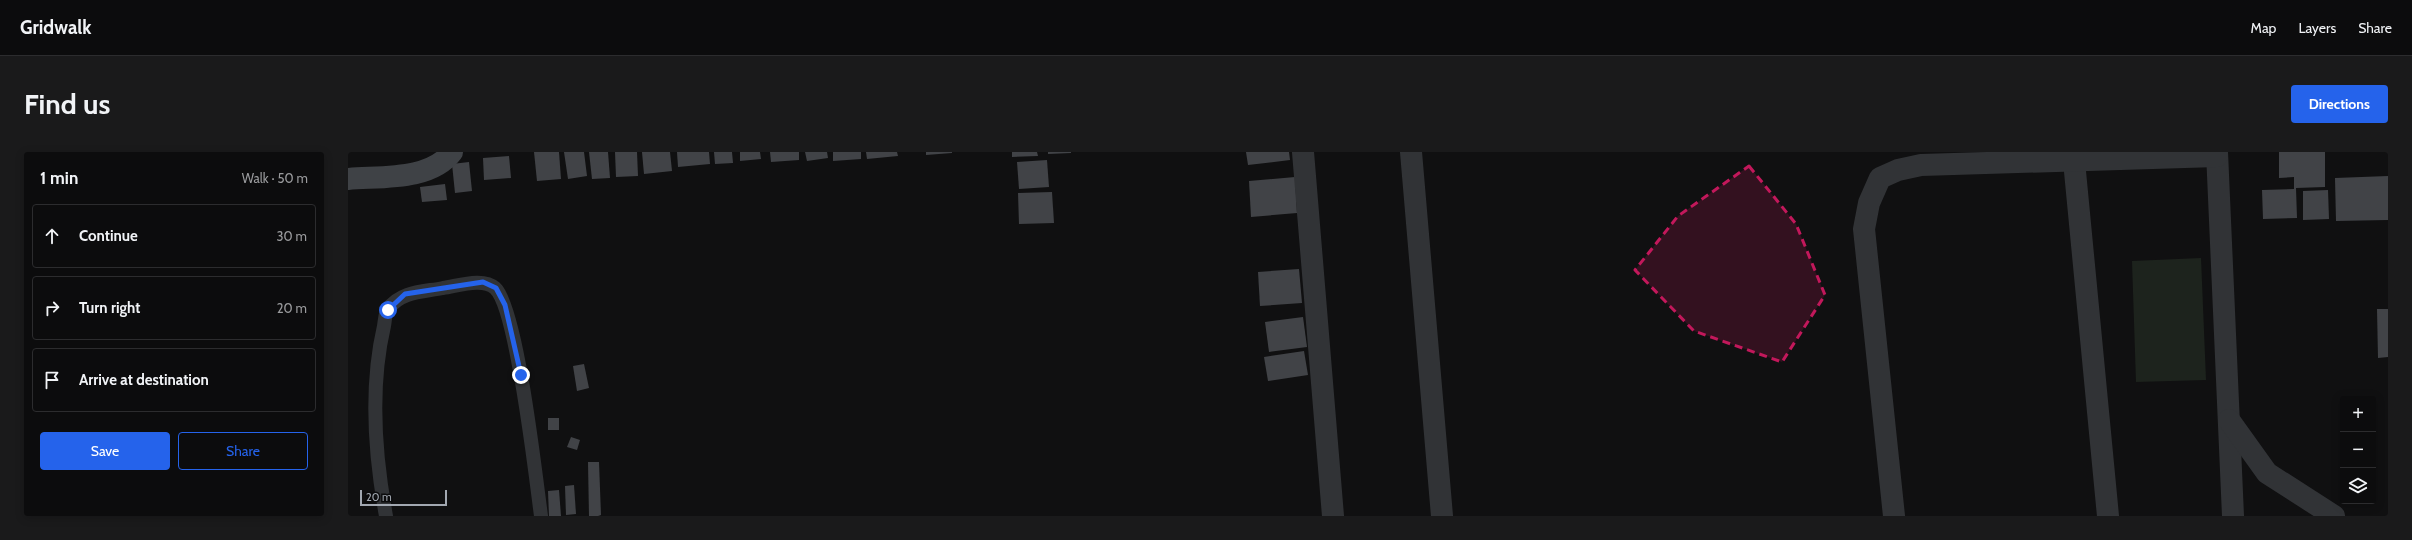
<!DOCTYPE html>
<html lang="en">
<head>
<meta charset="utf-8">
<style>
	:root { --surface:#0c0c0d; --page:#1a1a1b; --text:#f1f3f6; --muted:#9a9b9d; --line:#2c2c2e; --accent:#2563eb }
	body { margin:0; font-family:Cabin,sans-serif; background:var(--page); color:var(--text) }
	.controls { position:absolute; right:12px; bottom:12px; display:grid; overflow:hidden; border-radius:4px; box-shadow:0 2px 10px #0003 }
	.controls button { width:36px; height:36px; display:grid; place-items:center; padding:0; border:0; border-bottom:1px solid var(--line); background:var(--surface); color:var(--text); font:20px sans-serif }
	.scale { position:absolute; left:12px; bottom:10px; width:87px; box-sizing:border-box; padding-left:4px; border:2px solid #a2a8b1; border-top:0; font-size:11px; line-height:14px; white-space:nowrap; color:#a2a8b1; -webkit-text-stroke:3px #0b0b0c; paint-order:stroke }
	.stop { position:absolute; width:12px; height:12px; margin:-9px; border:3px solid #2563eb; border-radius:50%; background:#fff }
	.stop.end { background:#2563eb; border-color:#fff; box-shadow:0 1px 4px #0008 }
	.list { margin:0; padding:0; list-style:none }
	h2 { display:flex; justify-content:space-between; align-items:center; height:52px; margin:0; padding:0 16px; font-size:17px }
	h2 small { font-size:13px; font-weight:400; color:var(--muted) }
	.list li { display:grid; grid-template-columns:26px 1fr auto; gap:12px; align-items:center; box-sizing:border-box; height:64px; margin:0 8px 8px; padding:0 8px; border:1px solid var(--line); border-radius:4px }
	.list b { display:block; font-size:15px; white-space:nowrap }
	.list em { font-size:13px; font-style:normal; color:var(--muted) }
	.actions { display:flex; gap:8px; padding:12px 16px }
	.actions a { flex:1; padding:9px 0; border:1px solid var(--accent); border-radius:4px; text-align:center; font-size:14px; color:var(--accent) }
	.actions .main { background:var(--accent); color:#fff }
	.icon { flex:none; width:22px; height:22px; fill:none; stroke:currentColor; stroke-width:2; stroke-linecap:round; stroke-linejoin:round }
	.map { position:relative; flex:none; width:2040px; height:364px; overflow:hidden; border-radius:4px }
	header { display:flex; align-items:center; gap:24px; box-sizing:border-box; height:56px; padding:0 20px; background:var(--surface); border-bottom:1px solid var(--line) }
	header strong { font-size:19px }
	nav { display:flex; gap:22px; margin-inline-start:auto; font-size:14px }
	.intro { display:flex; align-items:center; justify-content:space-between; box-sizing:border-box; height:96px; padding:0 24px }
	h1 { margin:0; font-size:28px }
	.button { padding:10px 18px; border-radius:4px; background:var(--accent); color:#fff; font-size:14px; font-weight:700 }
	main { display:flex; gap:24px; padding:0 24px }
	aside { flex:1; background:var(--surface); border-radius:4px; box-shadow:0 2px 10px #0003 }
	.map>svg:first-child { display:block }
</style>
</head>
<body>
<header>
<strong>Gridwalk</strong>
<nav><a>Map</a><a>Layers</a><a>Share</a></nav>
</header>
<div class="intro"><h1>Find us</h1><a class="button">Directions</a></div>
<main>
<aside>
<h2>1 min<small>Walk · 50 m</small></h2>
<ul class="list">
<li><svg class="icon" aria-label="ahead" viewBox="0 0 24 24"><path d="M12 20V5M6 11l6-6 6 6"/></svg><div><b>Continue</b></div><em>30 m</em></li>
<li><svg class="icon" aria-label="right" viewBox="0 0 24 24"><path d="M7 20v-9h11M14 6l5 5-5 5"/></svg><div><b>Turn right</b></div><em>20 m</em></li>
<li><svg class="icon" aria-label="arrive" viewBox="0 0 24 24"><path d="M6 21V4h12l-3 4 3 4H6"/></svg><div><b>Arrive at destination</b></div></li>
</ul>
<div class="actions"><a class="main">Save</a><a>Share</a></div>
</aside>
<div class="map">
<svg width="2040" height="364" viewBox="0 0 2040 364">
	<rect width="100%" height="100%" fill="#101011"/>
	<path fill="#1d231d" d="M1853,106L1858,228L1788,230L1784,109Z"/>
	<g fill="#414347">
		<path d="M186,0H211L213,27L189,29Z"/>
		<path d="M216,0H236L239,24L220,27Z"/>
		<path d="M241,0H260L262,26L244,27Z"/>
		<path d="M267,0H289L290,24L268,25Z"/>
		<path d="M294,0H322L324,19L296,22Z"/>
		<path d="M329,0H361L362,12L330,15Z"/>
		<path d="M366,0H384L385,11L367,12Z"/>
		<path d="M392,0H412L413,7L392,9Z"/>
		<path d="M422,0H451V8L423,10Z"/>
		<path d="M457,0H479L480,6L459,9Z"/>
		<path d="M485,0H513V7L485,9Z"/>
		<path d="M518,0H549L550,4L519,7Z"/>
		<path d="M578,0H604V1L578,3Z"/>
		<path d="M664,0H689L690,4L664,5Z"/>
		<path d="M700,0H723V1L700,2Z"/>
		<path d="M898,0H941L942,8L900,13Z"/>
		<path d="M1931,0H1977V35L1948,36L1949,66L1915,67L1914,38L1946,37V25L1931,26Z"/>
		<path d="M161,4L163,26L136,28L135,6Z"/>
		<path d="M699,8L701,35L671,37L669,10Z"/>
		<path d="M121,10L124,39L107,41L104,12Z"/>
		<path d="M2040,24V68L1988,69L1987,26Z"/>
		<path d="M947,25L949,61L903,65L901,29Z"/>
		<path d="M97,32L99,48L74,50L72,35Z"/>
		<path d="M1980,38L1981,67L1955,68V39Z"/>
		<path d="M704,40L706,71L671,72L670,41Z"/>
		<path d="M951,117L954,151L912,154L910,120Z"/>
		<path d="M2029,157H2040V205L2030,206Z"/>
		<path d="M955,165L959,195L921,200L917,170Z"/>
		<path d="M956,199L960,223L920,229L916,205Z"/>
		<path d="M236,212L241,236L229,239L225,214Z"/>
		<rect x="200" y="266" width="11" height="12"/>
		<path d="M223,285L232,288L229,298L219,295Z"/>
		<path d="M240,310H251L253,363L250,364H241Z"/>
		<path d="M226,333L228,362L218,363L217,334Z"/>
		<path d="M211,338L213,364H201L200,339Z"/>
	</g>
	<g fill="none" stroke-linecap="round" stroke-linejoin="round">
		<path stroke="#313336" stroke-width="14" d="M38,364C27,304 22,234 36,174C37,169 37,161 40,157C53,139 75,140 95,136C110,134 135,125 147,136C169,156 188,327 193,364"/>
		<g stroke="#313336" stroke-width="22">
			<path d="M955,0L985,364"/>
			<path d="M1063,0L1094,364"/>
			<path d="M1869,0L1885,364"/>
			<path d="M1726,9L1760,364"/>
			<path d="M1881,268L1919,321L1986,364"/>
			<path d="M1546,364L1516,77L1521,51L1532,26L1550,18L1573,13L1869,4"/>
		</g>
		<path stroke="#3f4246" stroke-width="22" d="M0,27C32,24 82,29 104,0"/>
	</g>
	<g fill="none" stroke-linecap="round" stroke-linejoin="round">
		<path stroke="#2563eb" stroke-width="5" d="M40,158L57,142L135,130L148,136L157,153L173,223"/>
	</g>
	<path fill="#c2185b" fill-opacity="0.2" stroke="#c2185b" stroke-width="3" stroke-dasharray="8 5" stroke-linejoin="round" d="M1401,14L1448,72L1477,143L1434,210L1346,179L1287,118L1330,64Z"/>
</svg>
<div class="controls">
<button>+</button>
<button>−</button>
<button><svg class="icon" aria-label="layers" viewBox="0 0 24 24"><path d="M12 4l9 5-9 5-9-5zM3 14l9 5 9-5"/></svg></button>
</div>
<div class="scale">20 m</div>
<div class="stop" style="left:40px;top:158px"></div>
<div class="stop end" style="left:173px;top:223px"></div>
</div>
</main>
</body>
</html>
